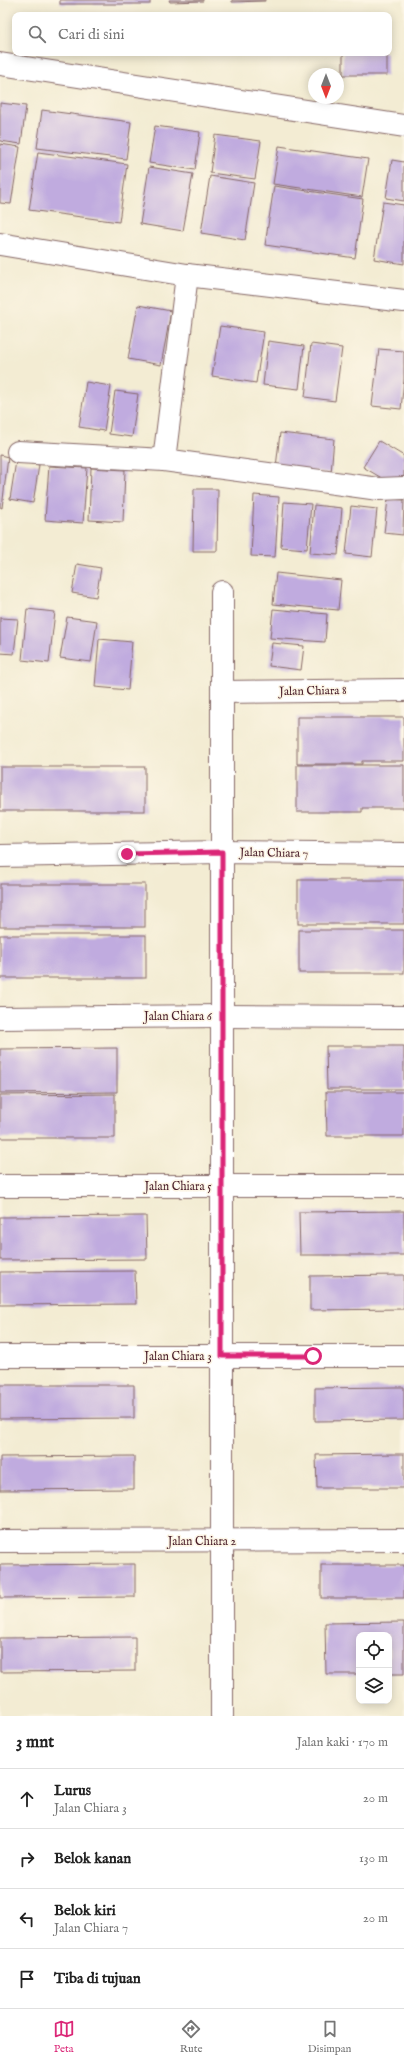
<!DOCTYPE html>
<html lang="id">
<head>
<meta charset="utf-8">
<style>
	:root { --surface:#fff; --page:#f2f2f2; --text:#222; --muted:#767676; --line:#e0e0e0; --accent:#db2777 }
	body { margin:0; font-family:"IM FELL English",serif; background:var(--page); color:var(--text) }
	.controls { position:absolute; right:12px; bottom:12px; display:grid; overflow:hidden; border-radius:8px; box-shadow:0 2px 10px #0003 }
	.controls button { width:36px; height:36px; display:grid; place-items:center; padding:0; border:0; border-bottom:1px solid var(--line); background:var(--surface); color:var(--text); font:20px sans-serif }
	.compass { position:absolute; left:308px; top:68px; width:36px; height:36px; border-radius:50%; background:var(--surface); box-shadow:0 2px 10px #0003; rotate:180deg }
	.stop { position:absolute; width:12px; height:12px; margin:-9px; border:3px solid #db2777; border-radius:50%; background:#fff }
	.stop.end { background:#db2777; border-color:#fff; box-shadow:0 1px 4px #0008 }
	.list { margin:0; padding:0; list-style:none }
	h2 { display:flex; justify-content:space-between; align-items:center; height:52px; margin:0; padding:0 16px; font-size:17px }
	h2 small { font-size:13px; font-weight:400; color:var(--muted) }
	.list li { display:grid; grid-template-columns:26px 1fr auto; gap:12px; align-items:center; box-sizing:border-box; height:60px; padding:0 16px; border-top:1px solid var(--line) }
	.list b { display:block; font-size:15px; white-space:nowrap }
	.list p { margin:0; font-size:13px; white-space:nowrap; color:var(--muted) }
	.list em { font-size:13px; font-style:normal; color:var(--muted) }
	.icon { flex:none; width:22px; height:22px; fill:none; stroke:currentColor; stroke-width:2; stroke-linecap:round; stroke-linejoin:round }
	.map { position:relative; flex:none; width:404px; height:1716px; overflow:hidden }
	.search { position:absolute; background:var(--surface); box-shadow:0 2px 10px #0003; left:12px; right:12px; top:12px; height:44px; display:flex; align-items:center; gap:10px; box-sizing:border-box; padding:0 14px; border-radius:8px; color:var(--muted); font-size:15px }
	.sheet { height:292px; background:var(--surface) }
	nav { display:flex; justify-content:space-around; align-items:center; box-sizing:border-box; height:56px; border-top:1px solid var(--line); background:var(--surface); font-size:11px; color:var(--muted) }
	nav a { display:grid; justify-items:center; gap:2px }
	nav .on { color:var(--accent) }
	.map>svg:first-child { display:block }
</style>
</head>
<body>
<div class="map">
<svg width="404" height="1716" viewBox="0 0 404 1716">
	<rect width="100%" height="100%" fill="#fcf5e5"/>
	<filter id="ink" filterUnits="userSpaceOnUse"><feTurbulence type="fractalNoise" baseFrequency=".025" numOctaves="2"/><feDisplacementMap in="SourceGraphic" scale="8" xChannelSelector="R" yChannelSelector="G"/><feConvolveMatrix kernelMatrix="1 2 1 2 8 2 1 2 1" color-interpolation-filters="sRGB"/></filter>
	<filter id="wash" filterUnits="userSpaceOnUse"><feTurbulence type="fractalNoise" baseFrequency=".012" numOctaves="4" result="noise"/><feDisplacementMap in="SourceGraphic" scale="16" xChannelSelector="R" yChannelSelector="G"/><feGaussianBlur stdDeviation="0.9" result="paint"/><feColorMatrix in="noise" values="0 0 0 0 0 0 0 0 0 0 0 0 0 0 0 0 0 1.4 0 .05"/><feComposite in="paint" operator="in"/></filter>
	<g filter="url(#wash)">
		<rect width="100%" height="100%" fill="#f3ecd3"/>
		<g id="blocks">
			<g fill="#c0abdf">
				<rect x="60" y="0" width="90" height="4"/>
				<path d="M169,0H203V1L170,2Z"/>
				<path d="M232,0H265V1L232,2Z"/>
				<rect x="343" y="53" width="44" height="22"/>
				<path d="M0,103L26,106L21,144L0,141Z"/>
				<path d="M42,110L131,122L126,159L37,148Z"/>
				<path d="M155,126L200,132L195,170L149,163Z"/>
				<path d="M215,135L261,141L255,179L210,173Z"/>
				<path d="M0,144L20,147L11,204L0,203Z"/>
				<path d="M279,146L368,159L362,197L273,184Z"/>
				<path d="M38,152L127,164L119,222L29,210Z"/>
				<path d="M392,160L404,162V201L386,198Z"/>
				<path d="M149,167L193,174L183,231L140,224Z"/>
				<path d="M210,176L254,183L245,240L201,233Z"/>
				<path d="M274,186L363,199L355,258L265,245Z"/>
				<path d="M383,202L404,205V264L374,259Z"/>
				<path d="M138,305L171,311L161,365L128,359Z"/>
				<path d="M220,326L264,332L256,383L212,376Z"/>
				<path d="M268,341L304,346L299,389L263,385Z"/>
				<path d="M311,344L342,348L335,401L305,397Z"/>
				<path d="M379,349L404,351V379L401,409L372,406Z"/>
				<path d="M86,382L111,386L104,431L79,427Z"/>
				<path d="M115,391L138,394L132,437L109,434Z"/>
				<path d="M280,433L334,439L331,473L276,467Z"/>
				<path d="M379,441L404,456V476L397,487L363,467Z"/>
				<path d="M0,455L8,457L2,508L0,507Z"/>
				<path d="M16,461L39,465L33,503L10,499Z"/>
				<path d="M49,466L87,468L83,523L45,520Z"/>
				<path d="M91,468L125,470L123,522L89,520Z"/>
				<path d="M194,489H218L217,551H193Z"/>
				<path d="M254,495L279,497L275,557L251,556Z"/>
				<path d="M388,499L404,500L403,535L384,533Z"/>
				<path d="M284,502L311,504L307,549L281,547Z"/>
				<path d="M314,505L342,508L338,555L310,553Z"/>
				<path d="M351,506L377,509L372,557L346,554Z"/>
				<path d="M77,564L101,568L96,597L72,593Z"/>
				<path d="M276,573L341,580L338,610L273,604Z"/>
				<path d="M27,609L55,612L49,663L22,660Z"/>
				<path d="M273,609L327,614L325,642L270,638Z"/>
				<path d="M67,617L97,621L91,662L60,658Z"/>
				<path d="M0,618L18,619L14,654L0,653Z"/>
				<path d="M99,639L132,642L128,690L95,687Z"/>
				<path d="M272,643L304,646L301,670L269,666Z"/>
				<path d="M297,717H404V761H362V764H297Z"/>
				<path d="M297,765H404V808H362V812H297Z"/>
				<rect x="0" y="767" width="145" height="44"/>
				<rect x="298" y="880" width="106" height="44"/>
				<rect x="0" y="884" width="145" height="43"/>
				<rect x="299" y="930" width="105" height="43"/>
				<rect x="0" y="935" width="146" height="43"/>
				<path d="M326,1046H404V1089H327Z"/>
				<path d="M117,1048V1092L0,1093V1049Z"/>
				<path d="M326,1092H404V1136H327Z"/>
				<path d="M115,1094V1138H0V1095Z"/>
				<path d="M404,1211V1255H300L299,1212Z"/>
				<path d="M146,1216L147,1259L0,1260V1217Z"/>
				<path d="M135,1271L136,1304L0,1305V1272Z"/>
				<path d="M404,1275V1309L310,1310V1276Z"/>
				<path d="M0,1385H134V1418L0,1419Z"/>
				<path d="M394,1387H404V1420L315,1421V1388Z"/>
				<path d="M396,1454H404V1488H317L316,1455Z"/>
				<path d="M134,1456V1489L0,1490V1457Z"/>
				<path d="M135,1564V1597L0,1598V1565Z"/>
				<rect x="321" y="1565" width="83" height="33"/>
				<path d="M404,1622V1674H389V1635H359V1674H326L325,1623Z"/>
				<path d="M135,1637V1671L0,1672V1638Z"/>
			</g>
		</g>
	</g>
	<g filter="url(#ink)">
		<use href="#blocks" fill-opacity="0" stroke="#856766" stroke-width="1"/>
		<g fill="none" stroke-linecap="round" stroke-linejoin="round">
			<g stroke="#856766" stroke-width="24">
				<g id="street">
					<path d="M0,64L404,126"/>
					<path d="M0,244L187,275L404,301"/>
					<path d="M18,452L164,460L379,489L404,488"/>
					<path d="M164,460L187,275"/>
					<path d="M222,592V1716"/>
					<path d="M222,692L404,690"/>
					<path d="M0,856L222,852L404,854"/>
					<path d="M0,1018L222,1016L404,1017"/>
					<path d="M0,1186H404"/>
					<path d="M0,1356H404"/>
					<path d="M0,1541L404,1540"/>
				</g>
			</g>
			<use href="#street" stroke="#fff" stroke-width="22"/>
		</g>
	</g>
	<g fill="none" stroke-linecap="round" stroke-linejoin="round" filter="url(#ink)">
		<path stroke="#db2777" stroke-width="5" d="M127,854L222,852V1356H313"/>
	</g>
	<g text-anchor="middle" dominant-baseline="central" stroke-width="3" stroke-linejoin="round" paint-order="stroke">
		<g font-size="12" fill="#4a1f2b" stroke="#fcf5e5">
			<text transform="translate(313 691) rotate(-1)">Jalan Chiara 8</text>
			<text transform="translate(274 853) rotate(1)">Jalan Chiara 7</text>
			<text x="178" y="1016">Jalan Chiara 6</text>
			<text x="178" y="1186">Jalan Chiara 5</text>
			<text x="178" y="1356">Jalan Chiara 3</text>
			<text x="202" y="1541">Jalan Chiara 2</text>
		</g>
	</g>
</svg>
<div class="controls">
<button><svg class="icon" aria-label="locate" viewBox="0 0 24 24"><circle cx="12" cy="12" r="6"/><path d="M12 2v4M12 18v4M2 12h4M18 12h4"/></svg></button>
<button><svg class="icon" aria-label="layers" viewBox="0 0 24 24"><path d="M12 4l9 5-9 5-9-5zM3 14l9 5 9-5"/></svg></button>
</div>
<svg class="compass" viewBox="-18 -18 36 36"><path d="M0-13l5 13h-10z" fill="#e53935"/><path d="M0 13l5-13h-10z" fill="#767676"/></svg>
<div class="stop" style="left:313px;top:1356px"></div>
<div class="stop end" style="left:127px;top:854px"></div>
<div class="search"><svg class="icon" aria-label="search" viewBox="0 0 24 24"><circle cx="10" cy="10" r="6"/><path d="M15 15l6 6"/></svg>Cari di sini</div>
</div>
<section class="sheet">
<h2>3 mnt<small>Jalan kaki · 170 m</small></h2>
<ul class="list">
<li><svg class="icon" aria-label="ahead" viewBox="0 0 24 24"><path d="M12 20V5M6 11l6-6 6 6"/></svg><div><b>Lurus</b><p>Jalan Chiara 3</p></div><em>20 m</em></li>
<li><svg class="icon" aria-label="right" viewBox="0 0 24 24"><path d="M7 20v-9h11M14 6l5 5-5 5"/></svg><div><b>Belok kanan</b></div><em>130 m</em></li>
<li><svg class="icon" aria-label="left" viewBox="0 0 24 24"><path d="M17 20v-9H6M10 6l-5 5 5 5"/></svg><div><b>Belok kiri</b><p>Jalan Chiara 7</p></div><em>20 m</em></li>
<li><svg class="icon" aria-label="arrive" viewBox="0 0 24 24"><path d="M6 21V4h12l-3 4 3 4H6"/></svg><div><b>Tiba di tujuan</b></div></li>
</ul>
</section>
<nav>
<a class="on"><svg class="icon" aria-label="map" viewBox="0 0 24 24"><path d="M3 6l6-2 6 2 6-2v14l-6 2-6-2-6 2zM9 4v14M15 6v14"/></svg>Peta</a>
<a><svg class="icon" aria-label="directions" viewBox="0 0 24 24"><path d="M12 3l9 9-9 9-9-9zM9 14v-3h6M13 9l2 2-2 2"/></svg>Rute</a>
<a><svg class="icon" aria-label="saved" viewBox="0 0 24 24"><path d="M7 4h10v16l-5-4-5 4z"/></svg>Disimpan</a>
</nav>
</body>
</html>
